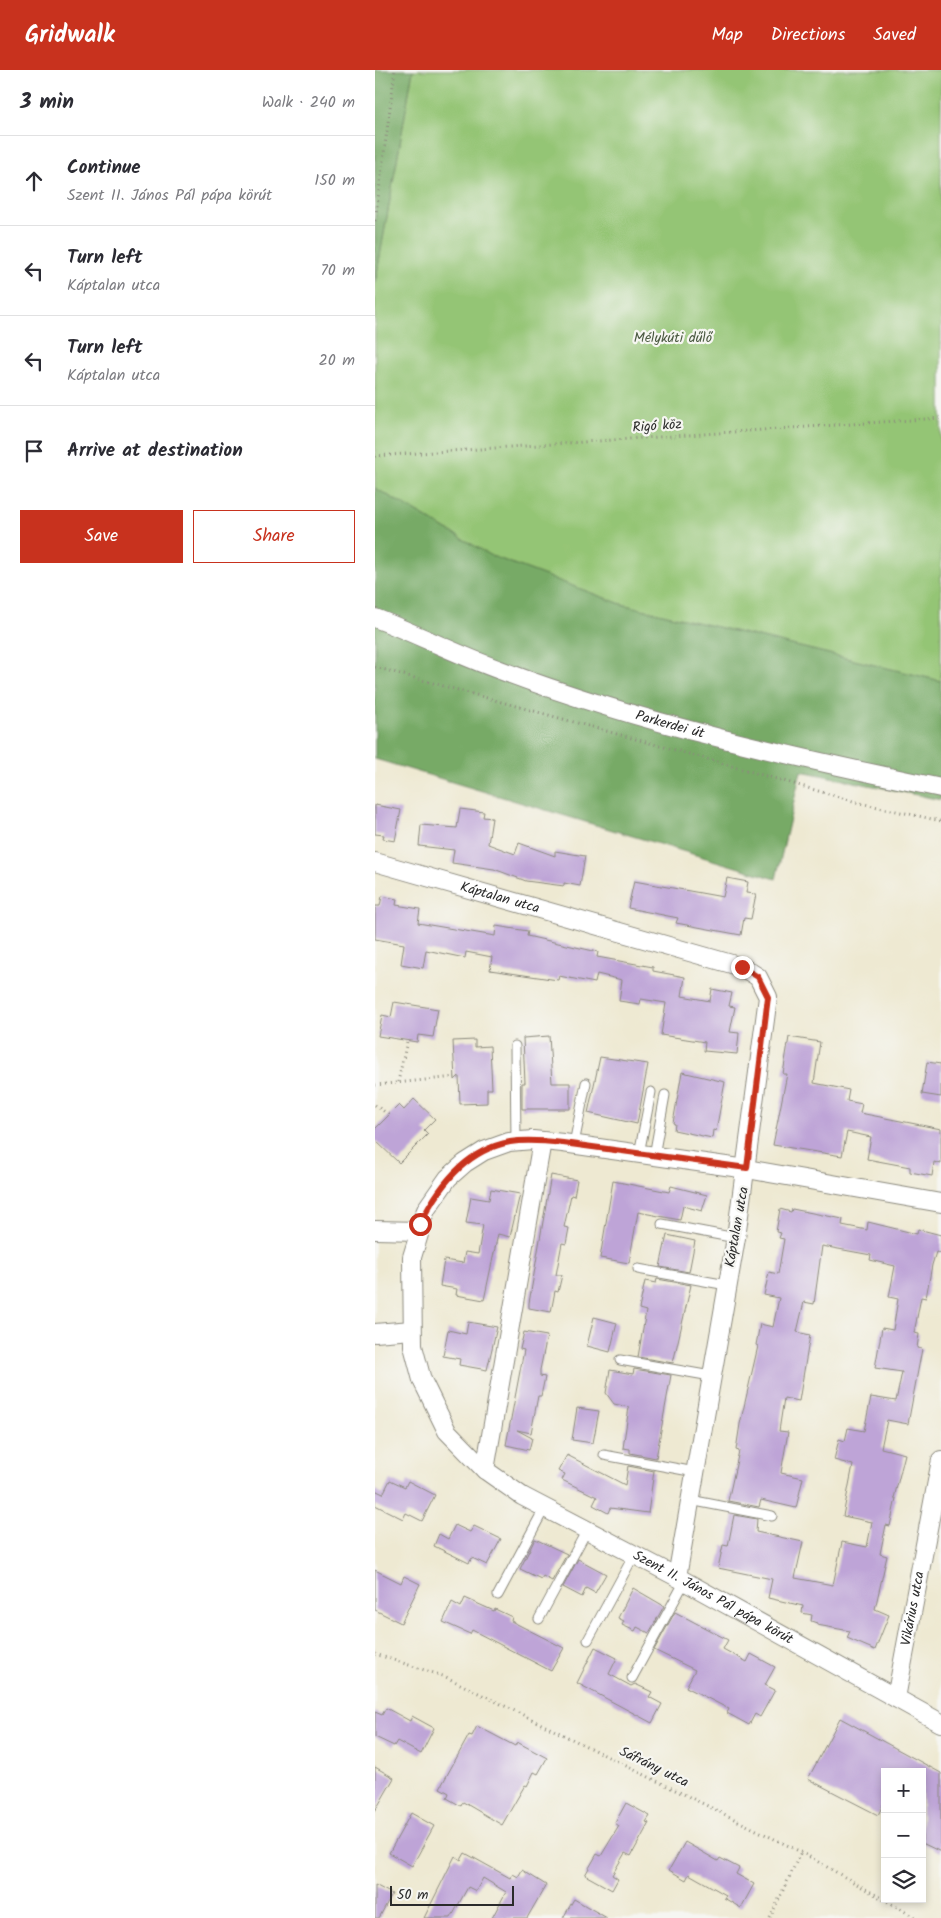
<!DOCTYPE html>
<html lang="en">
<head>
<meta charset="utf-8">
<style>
	:root { --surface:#fff; --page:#f2f2f3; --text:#2b2b33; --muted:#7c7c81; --line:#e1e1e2; --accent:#c8321e }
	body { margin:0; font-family:Kalam,sans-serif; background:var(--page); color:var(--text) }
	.controls { position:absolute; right:15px; bottom:15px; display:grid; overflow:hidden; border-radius:0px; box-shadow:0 2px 8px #0003 }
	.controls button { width:45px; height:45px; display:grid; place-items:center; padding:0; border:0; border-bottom:1px solid var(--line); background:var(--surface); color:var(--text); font:25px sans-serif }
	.scale { position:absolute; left:15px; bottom:12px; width:124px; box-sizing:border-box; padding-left:5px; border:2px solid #2b2b2b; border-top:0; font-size:14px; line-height:18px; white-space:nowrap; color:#2b2b2b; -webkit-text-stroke:4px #f6f6f2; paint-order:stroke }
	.stop { position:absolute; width:15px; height:15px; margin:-11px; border:4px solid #c8321e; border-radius:50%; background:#fff }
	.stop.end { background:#c8321e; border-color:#fff; box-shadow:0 1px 5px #0008 }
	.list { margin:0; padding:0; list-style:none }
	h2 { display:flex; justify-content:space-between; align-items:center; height:65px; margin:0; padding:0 20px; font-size:21px }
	h2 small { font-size:16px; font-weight:400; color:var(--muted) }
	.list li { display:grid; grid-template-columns:32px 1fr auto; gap:15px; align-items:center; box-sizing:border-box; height:90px; padding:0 20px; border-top:1px solid var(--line) }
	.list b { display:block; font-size:19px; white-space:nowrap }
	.list p { margin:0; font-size:16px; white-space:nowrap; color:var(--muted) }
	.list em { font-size:16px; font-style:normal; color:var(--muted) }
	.actions { display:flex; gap:10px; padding:15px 20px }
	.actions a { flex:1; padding:11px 0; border:1px solid var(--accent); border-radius:0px; text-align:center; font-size:18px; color:var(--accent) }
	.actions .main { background:var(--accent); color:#fff }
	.icon { flex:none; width:28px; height:28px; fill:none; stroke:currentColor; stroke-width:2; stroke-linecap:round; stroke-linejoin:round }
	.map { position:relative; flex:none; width:566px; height:1848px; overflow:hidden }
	header { display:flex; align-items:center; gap:30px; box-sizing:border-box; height:70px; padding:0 25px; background:var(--accent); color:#fff }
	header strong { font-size:24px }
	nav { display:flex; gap:28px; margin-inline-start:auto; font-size:18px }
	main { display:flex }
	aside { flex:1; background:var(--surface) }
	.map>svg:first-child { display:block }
</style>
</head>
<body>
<header>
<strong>Gridwalk</strong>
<nav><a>Map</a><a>Directions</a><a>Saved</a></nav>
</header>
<main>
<aside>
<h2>3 min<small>Walk · 240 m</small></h2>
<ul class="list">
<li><svg class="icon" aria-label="ahead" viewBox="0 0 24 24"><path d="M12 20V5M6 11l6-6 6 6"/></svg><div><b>Continue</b><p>Szent II. János Pál pápa körút</p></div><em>150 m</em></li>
<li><svg class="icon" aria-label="left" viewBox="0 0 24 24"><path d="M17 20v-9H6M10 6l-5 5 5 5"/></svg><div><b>Turn left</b><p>Káptalan utca</p></div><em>70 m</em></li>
<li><svg class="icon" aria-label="left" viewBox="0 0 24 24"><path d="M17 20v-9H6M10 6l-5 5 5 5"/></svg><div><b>Turn left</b><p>Káptalan utca</p></div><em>20 m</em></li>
<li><svg class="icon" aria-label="arrive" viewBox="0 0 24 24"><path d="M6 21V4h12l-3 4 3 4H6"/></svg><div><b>Arrive at destination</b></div></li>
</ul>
<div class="actions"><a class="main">Save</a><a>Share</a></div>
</aside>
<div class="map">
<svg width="566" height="1848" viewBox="0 0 566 1848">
	<rect width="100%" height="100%" fill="#f6f6f2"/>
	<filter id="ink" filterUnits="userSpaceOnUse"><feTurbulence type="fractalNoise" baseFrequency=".02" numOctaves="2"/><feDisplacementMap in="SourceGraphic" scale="10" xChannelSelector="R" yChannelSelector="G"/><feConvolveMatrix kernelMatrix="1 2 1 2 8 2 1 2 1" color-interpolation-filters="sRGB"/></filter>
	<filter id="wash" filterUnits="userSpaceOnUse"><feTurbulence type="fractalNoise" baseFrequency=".0096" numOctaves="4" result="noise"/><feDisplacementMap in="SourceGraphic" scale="20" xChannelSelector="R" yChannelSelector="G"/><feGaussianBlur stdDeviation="1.12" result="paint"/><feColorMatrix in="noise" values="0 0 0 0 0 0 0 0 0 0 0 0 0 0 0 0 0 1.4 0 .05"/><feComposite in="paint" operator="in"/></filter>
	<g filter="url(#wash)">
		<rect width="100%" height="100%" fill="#eee9d2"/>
		<path fill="#94c574" stroke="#607850" d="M38,0H566V611L246,534L117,486L0,418V214Z"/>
		<g fill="#7a6" stroke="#516a48">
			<path d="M0,0H38L0,214Z"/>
			<path d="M0,418L117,486L246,534L566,611V730L426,701L401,809L0,689Z"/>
		</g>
		<g id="blocks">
			<g fill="#bea4d7">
				<path d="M0,735L26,740L20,771L8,769L9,765L0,764Z"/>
				<path d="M85,739L109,742L108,747L117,748L113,774L140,784L144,773L180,786V781L210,786L205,816L189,813V816L151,811L119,799L77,793L79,780L44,776L46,755L82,758Z"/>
				<path d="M352,808L373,812L371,823L381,824L376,849L369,848L366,865L301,853L303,848L253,838L259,811L348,827Z"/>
				<path d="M7,826L22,829L21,835L45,839L43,853L120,866L121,856L153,861L152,866L223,882L222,887L278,897V901L310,907L307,926L335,931L337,919L357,923L354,936L360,937L355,962L364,963L362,984L329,981L330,972L286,965L291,933L266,929L265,934L244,931L247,910L222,904L220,913L184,906L183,910L115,900L117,887L91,882L90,888L51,880L48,898L26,894L29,874L0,869V836H5Z"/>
				<path d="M19,932L63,939L58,967L43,965L42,972L3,966L7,945L16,947Z"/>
				<path d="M174,966L177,1013H195V1039H147V1013H150L148,968Z"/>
				<path d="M414,967L445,972L439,1013L474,1020L472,1031L487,1034L485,1043L566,1059V1094L559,1092L557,1106L535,1102V1097L492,1089L496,1067L472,1062L467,1086L398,1075L412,1004H408Z"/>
				<path d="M100,970V977L115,976L117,1019H112V1033L85,1034L84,1006L80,1010L78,971Z"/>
				<path d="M225,987L273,994L262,1054L213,1043Z"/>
				<path d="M552,992L566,994V1027L547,1024Z"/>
				<path d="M307,1002L350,1012L341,1061L338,1060L337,1068L299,1060L300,1054L298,1053Z"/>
				<path d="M39,1029L60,1049L49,1060L53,1064L24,1093L0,1070V1059L24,1035L29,1040Z"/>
				<path d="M176,1105L202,1110L199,1126L196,1125L189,1157L194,1158L191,1174L187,1173L181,1205H187L183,1222L180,1221L176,1242L154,1238V1233Z"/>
				<path d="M238,1111L294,1122L296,1116L332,1125L327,1141L308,1136L305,1150L263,1142L254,1193L225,1188Z"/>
				<path d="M116,1119L145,1124L135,1167L123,1164L109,1230L81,1225L82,1219L65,1216L69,1190L88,1193L90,1182L103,1184L108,1155L91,1153L96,1127L114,1130Z"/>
				<path d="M405,1139L416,1142L417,1139L468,1149L467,1155L492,1160L493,1152L542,1164L543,1159L566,1165V1183L561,1182L557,1195L551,1228L546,1227L539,1263L544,1264L542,1278L547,1279L533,1354L512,1350L506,1378L530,1384L519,1428H521L515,1456L511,1455L505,1484L512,1486L500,1539L514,1545L500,1580L472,1568L475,1561L442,1555V1553L436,1551L437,1545L427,1543L428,1536L393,1528L397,1509L343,1498L348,1475L353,1476L359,1445L382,1449L381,1462L428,1472L420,1508L458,1515L467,1472L492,1477L497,1452L468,1446L478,1395L459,1390L464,1369L470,1371L473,1358L489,1361L496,1327L521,1331L527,1302L500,1298L507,1258L518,1260L523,1229L514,1227L520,1196L495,1190L496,1185L447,1176L439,1234L429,1232L422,1262L435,1265L424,1331L409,1328L404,1361L413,1362L406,1403L428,1408L421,1438L386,1430L384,1437L353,1431L364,1381L361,1380L365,1354L383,1276L381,1275L385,1254L398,1257L404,1228L389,1225L394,1202L403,1204L409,1169L404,1168L406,1163L401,1162Z"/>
				<path d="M292,1165L320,1171L314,1202L285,1197Z"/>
				<path d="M282,1209L316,1215L298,1293L263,1287L271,1241L264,1239L270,1211L281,1213Z"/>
				<path d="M219,1247L242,1253L235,1282L212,1276Z"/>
				<path d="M93,1252L122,1257L112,1300L84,1295L85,1289L68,1286L73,1260L91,1264Z"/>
				<path d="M149,1262L172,1266L165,1300V1306L170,1307L166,1326H163L156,1363L142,1360L157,1368L154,1380L131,1375L149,1280L145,1279Z"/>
				<path d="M259,1299L296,1305L281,1388L255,1383V1379L248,1378L254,1337L239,1334L231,1323L235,1300L258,1304Z"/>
				<path d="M202,1338L224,1341L218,1373L197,1370Z"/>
				<path d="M192,1385L250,1415L253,1396L279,1401L273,1443L235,1438L233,1443L218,1435L222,1427L187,1410L190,1404L183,1401Z"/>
				<path d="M15,1410L30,1417L33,1411L60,1425L47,1451L31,1443L28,1449L0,1435V1420L8,1424Z"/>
				<path d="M80,1455L95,1462L99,1456L126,1469L112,1495L97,1488L94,1493L59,1476L64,1464L73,1469Z"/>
				<path d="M160,1469L192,1484L177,1511L168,1506L166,1509L145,1499Z"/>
				<path d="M203,1489L231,1504L220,1523L211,1518L207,1527L188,1517Z"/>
				<path d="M0,1500L26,1513L29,1506L45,1514L26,1553L0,1540Z"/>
				<path d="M258,1518L289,1536L274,1563L262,1557L260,1561L247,1555L249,1551L243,1548Z"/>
				<path d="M90,1528L119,1541L120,1539L137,1547L136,1551L189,1578L176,1601L97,1560L95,1564L68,1552L77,1532L86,1537Z"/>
				<path d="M300,1542L353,1570L348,1579L372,1592L376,1584L400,1597L390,1615L400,1620L385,1647L380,1644L374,1655L352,1643L354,1639L311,1617L320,1600L279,1580Z"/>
				<path d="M220,1577L242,1588L234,1604L256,1616L260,1614L277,1622L274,1627L287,1634L277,1653L202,1613Z"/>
				<path d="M11,1638L35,1651L37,1646L59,1658L46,1684L22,1671L19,1676L0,1667V1642L7,1645Z"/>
				<path d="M465,1648L566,1703V1782L547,1773V1702H510V1731L503,1745L433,1709Z"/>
				<path d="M102,1656L140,1676L142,1672L172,1688L163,1704L159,1702L152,1716L150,1715L127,1755L88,1732L86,1736L72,1728L74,1723L65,1718L94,1665L97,1666Z"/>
				<path d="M0,1697L19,1708L0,1741Z"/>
				<path d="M251,1733L275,1746L271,1752L274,1753L256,1786L250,1783L237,1805L243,1809L237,1820L210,1805L222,1784L226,1786L244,1756L240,1753Z"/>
				<path d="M36,1743L59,1756L37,1796L14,1783Z"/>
				<path d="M310,1772L343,1791L345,1788L364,1798L361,1804L379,1814L366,1838L349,1828L351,1825L314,1804L311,1810L294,1800Z"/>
				<path d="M90,1783L135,1808L138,1804L143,1807L147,1800L171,1815L152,1848H117L131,1822L108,1808L101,1821L93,1817L76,1848H49L80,1786L86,1790Z"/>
				<path d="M0,1815L17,1824L4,1848H0Z"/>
				<path d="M199,1829L232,1848H188Z"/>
			</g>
		</g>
	</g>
	<g filter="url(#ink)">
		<use href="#blocks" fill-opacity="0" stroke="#8c8a7e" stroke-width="1"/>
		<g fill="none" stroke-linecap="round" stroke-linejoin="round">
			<g stroke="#8c8a7e" stroke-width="11">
				<g id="service">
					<path d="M140,976L141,1072"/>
					<path d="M199,1074L211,1013"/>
					<path d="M264,1084L276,1022"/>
					<path d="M279,1086L290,1025"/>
					<path d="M287,1154L361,1168"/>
					<path d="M263,1199L352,1215"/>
					<path d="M245,1290L336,1306"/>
					<path d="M229,1385L320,1402"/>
					<path d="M315,1430L397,1446"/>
					<path d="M123,1525L170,1437"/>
					<path d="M164,1549L212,1460"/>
					<path d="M213,1570L259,1485"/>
					<path d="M257,1608L310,1511"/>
				</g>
			</g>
			<g stroke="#8c8a7e" stroke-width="20">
				<g id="minor">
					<path id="s1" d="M0,548C42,564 83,585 125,600C267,654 418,687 566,718"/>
					<path id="s2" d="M0,792L367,897L383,907L393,927L361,1168L302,1507"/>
					<path id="s3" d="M566,1133L372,1099L188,1073L158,1070L134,1072L109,1081L90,1093L73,1108L52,1138L45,1154V1161L37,1187L38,1276L47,1310L72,1361L110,1400L147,1426L302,1507L566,1653"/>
					<path d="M0,1160L45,1161"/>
					<path d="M0,1263L37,1260"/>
					<path d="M110,1400L167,1071"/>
					<path id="s4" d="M521,1628L566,1390"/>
				</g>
			</g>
			<g stroke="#8c8a7e" stroke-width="3" stroke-dasharray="1 4" stroke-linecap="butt">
				<path d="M0,151L20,0"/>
				<path d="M0,386L566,348"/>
				<path d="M0,597L318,685L485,733L566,751"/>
				<path d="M23,1012L32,971"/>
				<path d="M0,1015L80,1007"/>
				<path d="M0,1035L14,1045"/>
				<path d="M0,1584L71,1607L426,1782L541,1848"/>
				<path d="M395,1848L426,1782"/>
			</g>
			<use href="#service" stroke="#fff" stroke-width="9"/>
			<use href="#minor" stroke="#fff" stroke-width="18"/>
		</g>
	</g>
	<g fill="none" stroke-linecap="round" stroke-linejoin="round" filter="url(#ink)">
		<path stroke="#c8321e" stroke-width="6" d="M45,1154C63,1117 91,1080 135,1072C152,1069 171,1071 188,1073L372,1098L393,927L383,907L367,897"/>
	</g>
	<g text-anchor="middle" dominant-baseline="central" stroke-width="4.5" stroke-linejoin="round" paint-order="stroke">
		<g font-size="14" fill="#4a5941" stroke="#f6f6f2">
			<text x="298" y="268">Mélykúti dűlő</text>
		</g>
		<g font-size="14" fill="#2b2b2b" stroke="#f6f6f2">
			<text transform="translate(282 356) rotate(-4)">Rigó köz</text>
			<text stroke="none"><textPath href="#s1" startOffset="314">Parkerdei út</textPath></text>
			<text stroke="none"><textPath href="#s2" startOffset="130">Káptalan utca</textPath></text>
			<text transform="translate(362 1157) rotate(-80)">Káptalan utca</text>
			<text stroke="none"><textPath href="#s3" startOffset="1094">Szent II. János Pál pápa körút</textPath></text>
			<text stroke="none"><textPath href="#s4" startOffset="91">Vikárius utca</textPath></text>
			<text transform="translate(279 1697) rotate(26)">Sáfrány utca</text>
		</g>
	</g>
</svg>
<div class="controls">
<button>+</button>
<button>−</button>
<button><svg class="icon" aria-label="layers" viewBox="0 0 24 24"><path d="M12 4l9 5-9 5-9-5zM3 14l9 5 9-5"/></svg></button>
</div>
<div class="scale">50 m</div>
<div class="stop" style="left:45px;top:1154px"></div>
<div class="stop end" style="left:367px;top:897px"></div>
</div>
</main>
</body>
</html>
